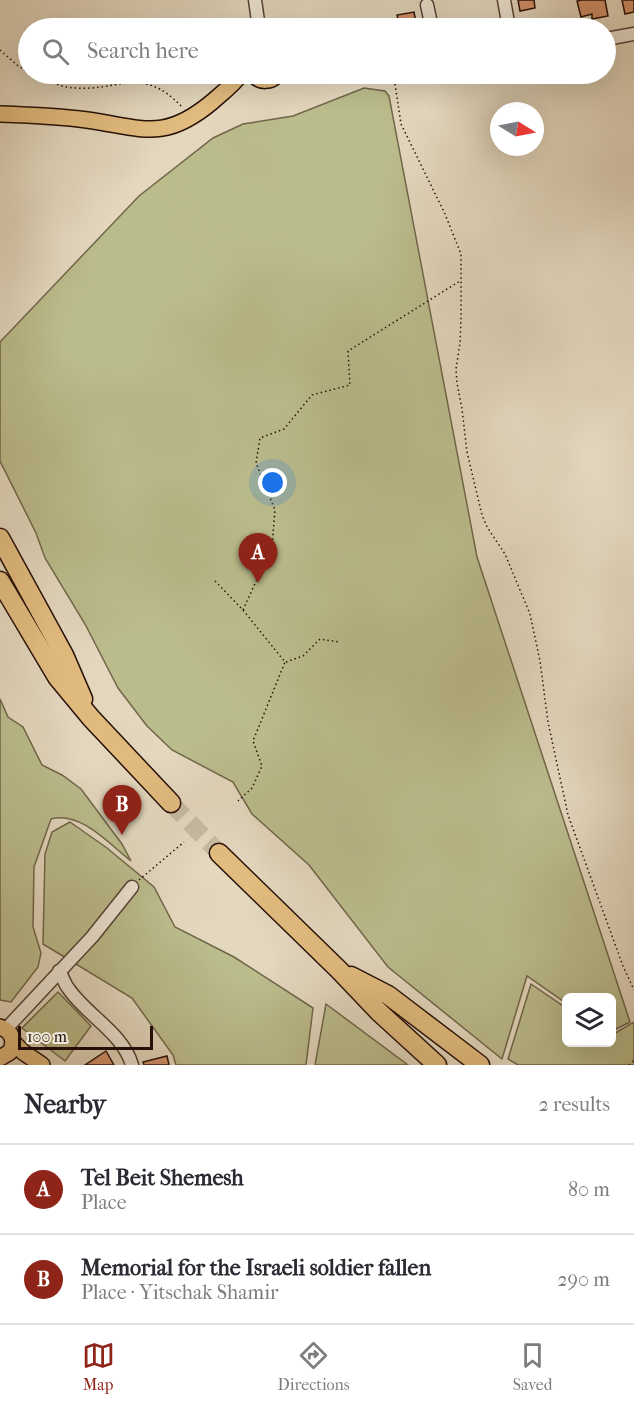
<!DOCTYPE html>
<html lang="en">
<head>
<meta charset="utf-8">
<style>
	:root { --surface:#fff; --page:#f2f2f3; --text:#2b2b33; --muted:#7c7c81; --line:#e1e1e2; --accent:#8f2418 }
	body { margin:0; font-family:"IM FELL French Canon",serif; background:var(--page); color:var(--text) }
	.controls { position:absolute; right:18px; bottom:18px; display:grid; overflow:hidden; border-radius:9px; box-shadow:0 6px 24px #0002 }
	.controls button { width:54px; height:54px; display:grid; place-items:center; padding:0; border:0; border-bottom:2px solid var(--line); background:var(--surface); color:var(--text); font:30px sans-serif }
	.compass { position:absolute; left:490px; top:102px; width:54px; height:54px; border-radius:50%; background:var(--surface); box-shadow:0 6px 24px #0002; rotate:100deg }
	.scale { position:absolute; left:18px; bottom:15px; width:135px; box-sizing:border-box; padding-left:6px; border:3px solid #261007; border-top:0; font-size:16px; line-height:21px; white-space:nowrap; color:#261007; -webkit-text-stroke:4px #ede5d5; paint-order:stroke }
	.you { position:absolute; left:273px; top:483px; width:21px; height:21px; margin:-15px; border:4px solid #fff; border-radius:50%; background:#1a73e8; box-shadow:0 0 0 9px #1a73e833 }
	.badge { display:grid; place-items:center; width:39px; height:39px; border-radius:50%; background:var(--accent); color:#fff; font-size:20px; font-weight:700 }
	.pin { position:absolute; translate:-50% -50px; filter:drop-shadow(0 2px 3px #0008) }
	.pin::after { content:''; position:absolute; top:32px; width:21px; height:18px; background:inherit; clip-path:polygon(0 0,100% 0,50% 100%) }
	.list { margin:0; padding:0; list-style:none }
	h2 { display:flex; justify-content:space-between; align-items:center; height:78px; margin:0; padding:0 24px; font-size:26px }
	h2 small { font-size:20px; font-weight:400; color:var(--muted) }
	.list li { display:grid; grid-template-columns:39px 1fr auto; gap:18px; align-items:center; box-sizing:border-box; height:90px; padding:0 24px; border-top:2px solid var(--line) }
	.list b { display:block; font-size:22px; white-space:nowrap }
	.list p { margin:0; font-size:20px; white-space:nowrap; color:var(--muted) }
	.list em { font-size:20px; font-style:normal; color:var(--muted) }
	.icon { flex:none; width:33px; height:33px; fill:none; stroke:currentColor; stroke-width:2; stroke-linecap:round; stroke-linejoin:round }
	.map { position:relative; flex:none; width:634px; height:1065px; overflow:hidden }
	.search { position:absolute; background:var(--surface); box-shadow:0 6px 24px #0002; left:18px; right:18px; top:18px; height:66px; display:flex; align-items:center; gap:15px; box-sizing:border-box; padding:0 21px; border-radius:33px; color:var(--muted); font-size:22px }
	.sheet { height:258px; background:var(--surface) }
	nav { display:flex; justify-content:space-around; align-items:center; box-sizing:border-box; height:84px; border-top:2px solid var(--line); background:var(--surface); font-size:16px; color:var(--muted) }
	nav a { display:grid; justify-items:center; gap:3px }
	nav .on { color:var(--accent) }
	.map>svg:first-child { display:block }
</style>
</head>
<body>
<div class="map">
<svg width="634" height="1065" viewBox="0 0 634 1065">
	<rect width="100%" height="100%" fill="#e3d7be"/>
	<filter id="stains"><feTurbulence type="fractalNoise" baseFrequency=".00333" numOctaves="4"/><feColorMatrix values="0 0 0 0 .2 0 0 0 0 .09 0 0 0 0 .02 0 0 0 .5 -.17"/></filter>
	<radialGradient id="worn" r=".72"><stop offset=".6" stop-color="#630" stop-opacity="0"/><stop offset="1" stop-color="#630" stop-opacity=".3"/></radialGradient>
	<g fill="#bbbc8c" stroke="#70664a" stroke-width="1.5">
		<path d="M364,88L385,91L389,96L477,557L630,1022L612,1031V998H566V1003L527,976L502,1059L388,967L309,865L252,814L233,782L172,750L147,726L118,688L85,624L45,558L36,533L0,461V342L139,196L213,138L243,124L293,116Z"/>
		<path d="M0,699L8,717L23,727L42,765L62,775L81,789L122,844L131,861C109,844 81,811 51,819L34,867L33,927L41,953L38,967L11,1002L0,1000Z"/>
		<path d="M70,822L107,848L154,887L175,927L234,957L313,1008L306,1065H176L173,1055L132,998L43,944L45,854L52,832Z"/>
		<path d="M531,984L566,1008V1042H612V1035L634,1022V1065H518L508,1059Z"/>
		<path d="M58,992L91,1026L65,1061L22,1028Z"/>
		<path d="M326,1004L408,1065H315Z"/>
	</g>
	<g fill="#d3916c" stroke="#261007" stroke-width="1.5">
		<path d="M518,0H534L535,8L520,11Z"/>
		<path d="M582,0H605L608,16L592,19V14L581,17L577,1Z"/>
		<path d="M622,0H634V12L625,14Z"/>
		<path d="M414,12L417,28H400L397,15Z"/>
		<path d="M492,22L493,28H476L475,25Z"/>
		<path d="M106,1051L114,1065H85Z"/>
		<path d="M167,1056L169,1065H144L143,1062Z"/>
	</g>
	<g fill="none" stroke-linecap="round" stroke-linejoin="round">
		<path stroke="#c7b9a3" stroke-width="18" stroke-dasharray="18 9" stroke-linecap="butt" d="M171,803L219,853"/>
		<g stroke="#554235" stroke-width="15">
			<g id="minor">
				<path d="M255,0L259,28"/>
				<path d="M504,0L509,28"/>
				<path d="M427,5L432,28"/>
				<path d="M606,39L634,34"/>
				<path d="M386,74H403"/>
				<path d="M59,971C63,977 64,983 68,988C86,1015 123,1033 132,1065"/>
				<path d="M6,1029L92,937L132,887"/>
			</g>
		</g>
		<g stroke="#261007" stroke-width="18">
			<g id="major">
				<path d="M253,74C260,83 271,82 278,74"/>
				<path d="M0,114C29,115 58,116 87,120C143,128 164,142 212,102C222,93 233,85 241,74"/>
				<path d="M0,1027C12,1031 16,1041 10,1052L0,1058"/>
				<path d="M13,1042L23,1052L42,1065"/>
			</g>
		</g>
		<g stroke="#261007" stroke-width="21">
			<g id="highway">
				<path d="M0,538L64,655L83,699"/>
				<path d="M0,581L57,677L91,718L171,803"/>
				<path d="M219,853L339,970L379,1012L437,1065"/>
				<path d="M351,976L388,995L480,1065"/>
			</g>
		</g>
		<g stroke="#261007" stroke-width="1.5" stroke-dasharray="1.5 3" stroke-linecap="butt">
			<path d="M0,50L17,65L28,72"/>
			<path d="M32,74C43,78 55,85 67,87C115,95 140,62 182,107"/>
			<path d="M395,84L401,124L445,214L461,254V321L460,343L456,369L457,383L462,409L467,452L482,515L487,527L505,554L530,614L540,661L548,722L568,815L623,966L634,990"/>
			<path d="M215,581L243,610L285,662L253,741L262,766L252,788L238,801"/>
			<path d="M243,610L272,546L275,510L256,463L260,438L284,429L312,395L350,385L348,351L460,281"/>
			<path d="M286,662L303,656L320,639L339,642"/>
			<path d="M139,880L184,842"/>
			<path d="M629,1065L634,1060"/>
		</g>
		<use href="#minor" stroke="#ede5d5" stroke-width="12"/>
		<use href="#major" stroke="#e2bc7f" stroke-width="15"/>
		<use href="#highway" stroke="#e2bc7f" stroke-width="18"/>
	</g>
	<rect width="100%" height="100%" filter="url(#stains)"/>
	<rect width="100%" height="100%" fill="url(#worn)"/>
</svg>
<div class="controls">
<button><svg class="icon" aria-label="layers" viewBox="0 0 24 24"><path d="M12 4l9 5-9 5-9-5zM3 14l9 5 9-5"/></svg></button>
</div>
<svg class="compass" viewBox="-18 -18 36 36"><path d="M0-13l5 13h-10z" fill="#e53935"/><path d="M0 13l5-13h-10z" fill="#7c7c81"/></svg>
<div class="scale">100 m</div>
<div class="you"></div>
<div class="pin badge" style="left:258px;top:583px">A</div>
<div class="pin badge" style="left:122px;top:835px">B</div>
<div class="search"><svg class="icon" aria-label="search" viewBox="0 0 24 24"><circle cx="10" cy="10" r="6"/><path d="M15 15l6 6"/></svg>Search here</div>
</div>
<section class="sheet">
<h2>Nearby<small>2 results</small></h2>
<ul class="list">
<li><span class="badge">A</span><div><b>Tel Beit Shemesh</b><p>Place</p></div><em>80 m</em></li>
<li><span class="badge">B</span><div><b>Memorial for the Israeli soldier fallen</b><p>Place · Yitschak Shamir</p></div><em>290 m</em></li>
</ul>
</section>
<nav>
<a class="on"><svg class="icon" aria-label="map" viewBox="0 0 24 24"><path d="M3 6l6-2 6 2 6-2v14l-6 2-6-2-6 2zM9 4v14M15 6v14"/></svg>Map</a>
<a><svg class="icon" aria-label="directions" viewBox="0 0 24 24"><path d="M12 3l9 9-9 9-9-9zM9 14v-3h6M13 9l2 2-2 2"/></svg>Directions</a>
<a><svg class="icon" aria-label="saved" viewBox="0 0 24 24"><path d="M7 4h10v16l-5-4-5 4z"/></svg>Saved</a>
</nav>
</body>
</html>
